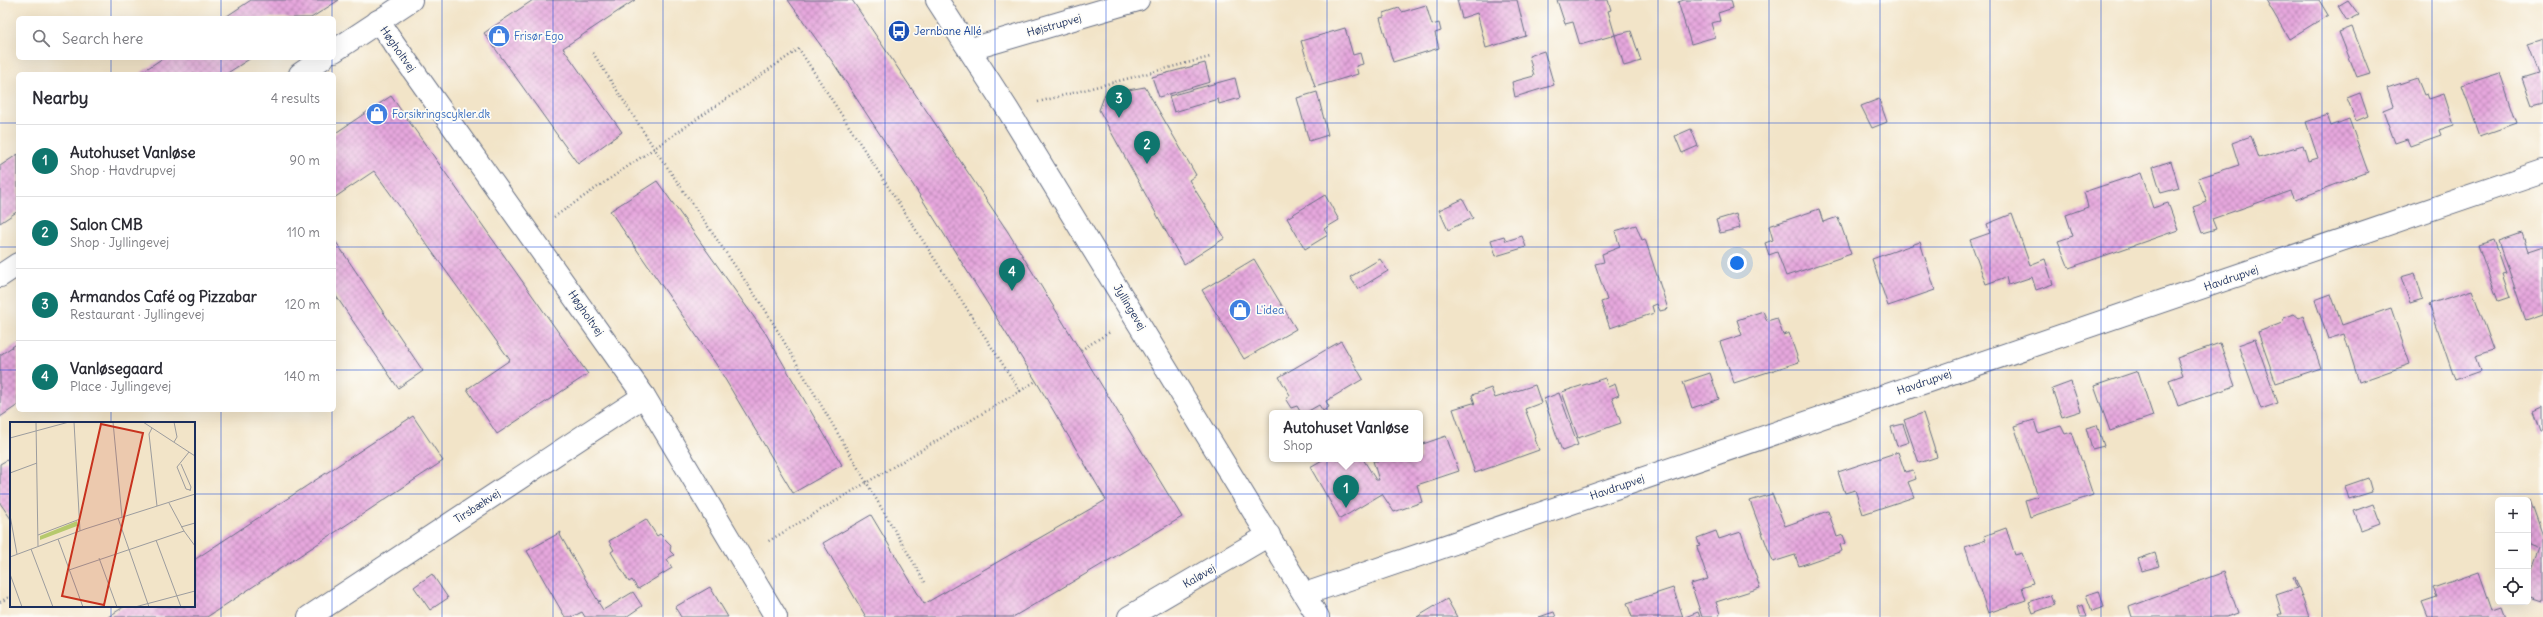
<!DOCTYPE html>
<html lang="en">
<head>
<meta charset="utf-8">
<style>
	:root { --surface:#fff; --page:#f7f7f7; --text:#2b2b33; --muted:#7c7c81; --line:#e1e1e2; --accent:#0f766e }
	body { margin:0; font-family:Delius,sans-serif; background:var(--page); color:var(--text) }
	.controls { position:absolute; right:12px; bottom:12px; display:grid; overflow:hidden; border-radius:6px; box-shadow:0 4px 16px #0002 }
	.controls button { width:36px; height:36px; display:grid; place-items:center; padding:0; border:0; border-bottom:1px solid var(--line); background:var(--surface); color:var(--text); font:20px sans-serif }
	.you { position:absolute; left:1737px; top:263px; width:14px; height:14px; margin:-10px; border:3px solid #fff; border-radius:50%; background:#1a73e8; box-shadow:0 0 0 6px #1a73e833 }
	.badge { display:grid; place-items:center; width:26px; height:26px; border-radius:50%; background:var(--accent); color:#fff; font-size:13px; font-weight:700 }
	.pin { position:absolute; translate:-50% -33px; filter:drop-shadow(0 1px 2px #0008) }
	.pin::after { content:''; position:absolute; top:21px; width:14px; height:12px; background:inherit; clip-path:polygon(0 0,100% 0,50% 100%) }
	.popup { position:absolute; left:1269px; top:410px; width:154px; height:52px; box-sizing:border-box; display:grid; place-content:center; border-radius:6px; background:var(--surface); filter:drop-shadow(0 1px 3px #0005); font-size:13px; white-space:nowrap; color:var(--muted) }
	.popup b { font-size:15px; color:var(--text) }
	.popup::after { content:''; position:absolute; left:50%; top:100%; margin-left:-8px; border:8px solid transparent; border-top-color:var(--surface) }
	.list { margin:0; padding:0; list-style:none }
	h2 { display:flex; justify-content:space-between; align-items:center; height:52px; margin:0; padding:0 16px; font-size:17px }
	h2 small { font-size:13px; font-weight:400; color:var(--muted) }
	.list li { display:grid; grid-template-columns:26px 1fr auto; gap:12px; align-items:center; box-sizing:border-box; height:72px; padding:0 16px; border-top:1px solid var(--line) }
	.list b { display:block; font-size:15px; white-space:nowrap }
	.list p { margin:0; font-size:13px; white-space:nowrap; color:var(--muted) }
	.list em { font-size:13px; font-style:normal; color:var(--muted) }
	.icon { flex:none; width:22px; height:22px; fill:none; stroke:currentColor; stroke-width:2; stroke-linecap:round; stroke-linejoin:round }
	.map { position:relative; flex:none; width:2543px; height:617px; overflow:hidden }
	.search { position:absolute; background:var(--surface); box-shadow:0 4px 16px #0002; left:16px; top:16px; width:320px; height:44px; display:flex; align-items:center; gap:10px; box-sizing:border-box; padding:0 14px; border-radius:6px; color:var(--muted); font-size:15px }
	.panel { position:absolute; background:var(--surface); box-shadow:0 4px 16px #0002; left:16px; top:72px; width:320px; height:340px; border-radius:6px }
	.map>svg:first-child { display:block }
</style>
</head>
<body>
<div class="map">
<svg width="2543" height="617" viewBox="0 0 2543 617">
	<defs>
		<pattern id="building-cross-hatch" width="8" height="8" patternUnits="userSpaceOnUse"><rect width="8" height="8" fill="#e6a7dd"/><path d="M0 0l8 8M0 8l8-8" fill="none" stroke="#ba88b6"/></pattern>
	</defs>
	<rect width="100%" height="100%" fill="#fdfcf7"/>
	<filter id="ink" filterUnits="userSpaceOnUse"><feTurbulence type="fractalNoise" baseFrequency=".025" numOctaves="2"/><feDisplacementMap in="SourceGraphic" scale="8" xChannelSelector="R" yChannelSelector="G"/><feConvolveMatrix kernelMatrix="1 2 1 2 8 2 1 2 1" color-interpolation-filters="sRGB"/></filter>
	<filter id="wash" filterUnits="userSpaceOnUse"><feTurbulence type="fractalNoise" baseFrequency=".012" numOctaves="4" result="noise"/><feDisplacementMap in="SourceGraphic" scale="16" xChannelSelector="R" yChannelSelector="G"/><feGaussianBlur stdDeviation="0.9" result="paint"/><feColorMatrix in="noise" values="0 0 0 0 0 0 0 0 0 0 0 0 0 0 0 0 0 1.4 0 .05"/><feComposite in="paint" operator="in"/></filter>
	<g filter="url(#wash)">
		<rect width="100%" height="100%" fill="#f2e4c8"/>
		<g id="blocks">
			<g fill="url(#building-cross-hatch)">
				<path d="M251,0H339L311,18H224Z"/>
				<path d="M533,0H635L563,48L622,132L578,164L484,33Z"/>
				<path d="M788,0H852L1008,232L1182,517L1013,617H866L823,543L871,515L924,604L1106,500L1036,381L917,191L832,61Z"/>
				<path d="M1457,0H1517L1526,36L1486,48L1477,13L1462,18Z"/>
				<path d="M1557,0H1608L1611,10L1608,11L1615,35L1580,45L1573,22L1565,24Z"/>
				<path d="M1684,0H1731L1733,8L1718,13L1720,21L1711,23L1715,37L1691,44L1678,2Z"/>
				<path d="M2266,0H2319L2328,15L2289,39Z"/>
				<path d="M2348,0L2359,15L2347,21L2338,6Z"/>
				<path d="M1426,5L1432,25L1439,23L1441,31L1435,33L1439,48L1393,62L1380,18L1384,17V13L1399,8L1402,12Z"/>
				<path d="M2352,27L2370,73L2357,77L2339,32Z"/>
				<path d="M1345,28L1353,55L1360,53L1363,64L1356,66L1358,74L1315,87L1301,41Z"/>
				<path d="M1631,31L1641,61L1624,66L1615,35Z"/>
				<path d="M2543,39V103L2532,106L2522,78L2538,73L2527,44Z"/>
				<path d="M1544,51L1554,85L1515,97L1512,82L1534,76L1529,56Z"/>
				<path d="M163,58H251L226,74H139Z"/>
				<path d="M1205,63L1210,82L1159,97L1152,77Z"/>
				<path d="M2500,73L2517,123L2480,136L2462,85Z"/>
				<path d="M1235,78L1240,98L1219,104L1218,99L1174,112L1169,96Z"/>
				<path d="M2417,78L2424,95L2427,94L2429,99L2444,94L2454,125L2439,130L2441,135L2410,146L2407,139L2395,143L2383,110L2393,106L2387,88Z"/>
				<path d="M1145,87L1196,175L1189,180L1225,238L1184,264L1099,110L1105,94Z"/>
				<path d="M1317,92L1328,135L1309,141L1297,98Z"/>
				<path d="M2360,93L2368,116L2356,121L2347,98Z"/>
				<path d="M391,96L588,374L497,434L467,389L510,360L374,171L334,198V134Z"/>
				<path d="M1879,99L1887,122L1872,128L1861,106Z"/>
				<path d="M2327,115L2331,126L2349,119L2368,172L2295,200L2291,191L2212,219L2216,229L2202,233L2193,207L2207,202L2198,178L2239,165L2232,143L2251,136L2259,158L2303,145L2308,161L2318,158L2306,122Z"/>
				<path d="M1691,129L1698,146L1682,153L1675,136Z"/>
				<path d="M18,154V211L0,223V166Z"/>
				<path d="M2171,161L2179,188L2161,193L2153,167Z"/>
				<path d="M2141,173L2153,208L2168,203L2178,230L2069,268L2058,241L2073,236L2066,215L2088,207L2084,192Z"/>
				<path d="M657,181L766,334L842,465L793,493L716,364L610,211Z"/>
				<path d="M1325,195L1339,220L1324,229L1328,235L1305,249L1287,218Z"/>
				<path d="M1463,199L1473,218L1448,230L1439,210Z"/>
				<path d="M1819,209L1823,222L1838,217L1851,254L1786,276L1777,252L1769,255L1765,243L1773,240L1769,226Z"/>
				<path d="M1736,214L1740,228L1720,233L1716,220Z"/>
				<path d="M2012,214L2030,265L2045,259L2053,284L2036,290L2032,277L2008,285L2006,277L1986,284L1970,240L1990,233L1987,224Z"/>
				<path d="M1636,225L1642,240L1645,239L1668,309L1660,311L1657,304L1652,306L1654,313L1610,328L1601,302L1607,300L1595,264L1604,262L1602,254L1620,247L1615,231Z"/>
				<path d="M2522,233L2528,251L2543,246V315L2526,321L2499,241Z"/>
				<path d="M1504,236L1506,241L1522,236L1526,247L1496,256L1491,240Z"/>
				<path d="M2494,240L2506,273L2502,274L2510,297L2498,301L2478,245Z"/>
				<path d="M336,242L423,371L398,388L334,293V244Z"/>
				<path d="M1920,242L1935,290L1888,306L1872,259Z"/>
				<path d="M1254,259L1296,329L1244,359L1202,290Z"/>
				<path d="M1380,259L1388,271L1358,289L1350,277Z"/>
				<path d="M2415,273L2423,299L2410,303L2401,277Z"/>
				<path d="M2472,290L2494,350L2475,356L2480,371L2455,380L2429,304Z"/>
				<path d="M2331,294L2342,325L2391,308L2410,364L2359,382L2344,334L2328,339L2315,300Z"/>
				<path d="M1763,311L1767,321L1777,318L1783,335L1789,333L1799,362L1734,383L1720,342L1742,335L1737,320Z"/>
				<path d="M2294,314L2299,318L2303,316L2321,368L2276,383L2258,332L2282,323L2284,318Z"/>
				<path d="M2255,339L2278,403L2261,409L2238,345Z"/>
				<path d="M1341,341L1363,379L1326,401L1329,407L1323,411L1319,405L1305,413H1301L1297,406L1291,408L1286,400L1290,395L1279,377Z"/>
				<path d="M18,343V405L0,417V355Z"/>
				<path d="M2220,343L2235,386L2178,406L2169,380L2183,375L2177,358Z"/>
				<path d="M2138,371L2153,416L2110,431L2094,386Z"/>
				<path d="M1710,373L1719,399L1692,408L1683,382Z"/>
				<path d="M1605,378L1608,387L1615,384L1619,395L1612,398L1621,423L1578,438L1562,392Z"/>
				<path d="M2071,382L2081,411L2062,417L2052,389Z"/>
				<path d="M1535,385L1541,403L1525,409L1536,438L1535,439L1539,450L1475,473L1453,409L1473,403L1475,404L1472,395L1491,388L1495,398Z"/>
				<path d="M1559,393L1578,445L1562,451L1544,399Z"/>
				<path d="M2543,408V432H2541L2534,412Z"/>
				<path d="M1923,413L1937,457L1919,463L1904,420Z"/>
				<path d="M413,416L443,461L207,617H108L125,606H194V560Z"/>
				<path d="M2034,420L2038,433L2061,426L2065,434L2072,432L2093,495L2030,517L2025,500L2038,496L2014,426Z"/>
				<path d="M1903,424L1909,442L1897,446L1891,427Z"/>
				<path d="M2097,425L2104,446L2092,449L2086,428Z"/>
				<path d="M1446,436L1459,471L1417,485L1422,502L1394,512L1382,494L1340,519L1310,467L1324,459H1363L1376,480H1379L1373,461L1420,459V445Z"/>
				<path d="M1898,452L1905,472L1913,470L1916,479L1908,482L1914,497L1863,514L1855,490L1845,493L1838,472Z"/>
				<path d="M7,460L11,465V519L0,503V464Z"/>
				<path d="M2368,478L2372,492L2349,499L2345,486Z"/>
				<path d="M1772,494L1785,526L1828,511L1837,537L1843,535L1846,543L1840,545L1842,551L1799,566L1795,555L1773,562L1750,501Z"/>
				<path d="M2528,499H2530L2543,536V601L2528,596V580L2540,547L2530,543L2528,537Z"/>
				<path d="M2373,504L2380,523L2361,530L2354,511Z"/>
				<path d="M646,519L657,536L660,534L671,545L670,551L674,555L667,559L672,568L638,589L632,580L629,582L611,552L614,550L609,541Z"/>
				<path d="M2006,528L2015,555L2022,553L2033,583L2022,587L2026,600L1988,613L1965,547L1986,540L1984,536Z"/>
				<path d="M1716,531L1719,539L1741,532L1760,588L1716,602L1720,614L1718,617H1702L1691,584L1708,579L1697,547L1700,546L1697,538Z"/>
				<path d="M561,532L560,535L598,601H601L598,602L603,610L633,592L642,606L626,617H585L582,612L572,617H565L527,551Z"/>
				<path d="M2155,553L2159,566L2142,571L2138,559Z"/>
				<path d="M2224,572L2238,613L2226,617H2132L2129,607Z"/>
				<path d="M2479,572L2492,609L2501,606L2505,617H2428L2422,602L2437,597L2433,588Z"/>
				<path d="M432,574L448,598L430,610L414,587Z"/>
				<path d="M2293,577H2295L2309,617H2280L2279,614H2282L2276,595L2297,588Z"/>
				<path d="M710,587L728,617H681L675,607Z"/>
				<path d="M1673,588L1683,617H1632L1627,603Z"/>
				<path d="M2099,591L2104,607L2092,611L2086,595Z"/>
				<path d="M2050,595L2054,605L2033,613L2029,602Z"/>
				<path d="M1447,599L1457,617H1417Z"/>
				<path d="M2083,605L2087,617H2080L2077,607Z"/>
				<path d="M1554,612L1556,617H1539Z"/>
				<path d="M1698,612L1700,617H1685Z"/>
			</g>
		</g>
	</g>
	<g filter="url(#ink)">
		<use href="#blocks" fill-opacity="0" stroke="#666e83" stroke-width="1"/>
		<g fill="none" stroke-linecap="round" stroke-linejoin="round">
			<g stroke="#666e83" stroke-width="24">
				<g id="minor">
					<path d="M378,21L644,396L776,617"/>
					<path d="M971,49L1138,0"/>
					<path d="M1305,594L2543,171"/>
					<path d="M309,617L644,396"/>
					<path d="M1129,617L1269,535"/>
				</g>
			</g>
			<g stroke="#666e83" stroke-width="24">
				<g id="tertiary">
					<path d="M937,0L1008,110L1318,617"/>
					<path d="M334,51L411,0"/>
					<path d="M300,74L323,58"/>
					<path d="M0,276L18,264"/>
				</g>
			</g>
			<g stroke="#666e83" stroke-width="2.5" stroke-dasharray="1 3" stroke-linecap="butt">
				<path d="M593,53L654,148L766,311L926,584"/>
				<path d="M1038,102L1210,57"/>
				<path d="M554,217L799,49L1020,391L767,542"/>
				<path d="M1081,350L1110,332"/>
				<path d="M1020,391L1036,381"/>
				<path d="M0,602L11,596"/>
			</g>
			<use href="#minor" stroke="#fff" stroke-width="22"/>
			<use href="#tertiary" stroke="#fff" stroke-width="22"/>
		</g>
	</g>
	<path fill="none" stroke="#1d4ed8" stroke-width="1" stroke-opacity="0.55" d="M111,0V18M221,0V18M332,0V18M442,0V617M553,0V617M663,0V617M774,0V617M885,0V617M995,0V617M1106,0V617M1216,0V617M1327,0V617M1437,0V617M1548,0V617M1658,0V617M1769,0V617M1880,0V617M1990,0V617M2101,0V617M2211,0V617M2322,0V617M2432,0V617M111,58V74M221,58V74M332,58V74M0,123H18M334,123H2543M0,247H18M334,247H2543M0,370H18M334,370H2543M111,410V423M221,410V617M332,410V617M0,494H11M194,494H2543M111,606V617"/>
	<defs>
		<g id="bus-disc" transform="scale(1.15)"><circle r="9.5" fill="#1a4fb4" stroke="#fdfcf7"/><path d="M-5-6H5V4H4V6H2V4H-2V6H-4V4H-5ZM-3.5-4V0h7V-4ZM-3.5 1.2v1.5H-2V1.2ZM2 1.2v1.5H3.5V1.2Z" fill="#fff"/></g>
		<g id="shop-disc" transform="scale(1.15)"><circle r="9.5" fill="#3f7fe0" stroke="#fdfcf7"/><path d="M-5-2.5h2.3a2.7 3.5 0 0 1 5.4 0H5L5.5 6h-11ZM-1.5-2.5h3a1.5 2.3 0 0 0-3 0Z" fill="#fff"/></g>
	</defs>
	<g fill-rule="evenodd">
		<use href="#bus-disc" x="899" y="31"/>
		<use href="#shop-disc" x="499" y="36"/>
		<use href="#shop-disc" x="377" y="114"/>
		<use href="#shop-disc" x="1240" y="310"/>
	</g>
	<g text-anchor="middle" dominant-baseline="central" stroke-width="3.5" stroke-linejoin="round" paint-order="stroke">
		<g font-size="11" fill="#1b2f5e" stroke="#fdfcf7">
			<text transform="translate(1054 25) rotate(-16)">Højstrupvej</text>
			<text transform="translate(398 49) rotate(55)">Høgholtvej</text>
			<text transform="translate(2231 278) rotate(-19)">Havdrupvej</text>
			<text transform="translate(1130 307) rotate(59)">Jyllingevej</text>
			<text transform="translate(586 313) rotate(55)">Høgholtvej</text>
			<text transform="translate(1924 382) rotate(-19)">Havdrupvej</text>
			<text transform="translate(1617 487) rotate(-19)">Havdrupvej</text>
			<text transform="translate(477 506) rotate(-33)">Tirsbækvej</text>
			<text transform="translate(1199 576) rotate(-30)">Kaløvej</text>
		</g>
		<g font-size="11" fill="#164399" stroke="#fdfcf7" text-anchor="start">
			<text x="914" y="31">Jernbane Allé</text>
		</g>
		<g font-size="11" fill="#366cbe" stroke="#fdfcf7" text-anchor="start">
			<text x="514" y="36">Frisør Ego</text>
			<text x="392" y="114">Forsikringscykler.dk</text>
			<text x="1256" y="310">L'idea</text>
		</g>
	</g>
	<g transform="translate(10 422)">
		<rect width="185" height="185" fill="#f2e4c8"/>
		<path d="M67,99V104L30,118V114Z" fill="#b6c96d"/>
		<path fill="none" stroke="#9c9c9e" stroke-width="1" d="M26,0L28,124M64,0L70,109M103,0L112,95M133,0L185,34M142,6L139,12L147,84M0,16L59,0M164,20L167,15L164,0M179,30L167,45L176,67L180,68M171,42L181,65L180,69M0,51L27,41M159,81L174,109L185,124M0,93L7,132M108,96L139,185M171,105L185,101M28,113L70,97M48,117L73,185M146,118L171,185M21,127L43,185M0,135L75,107L185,72M89,136L107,185M59,148L174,109M0,152L12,185M125,185L185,169"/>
		<path fill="#c8321e" fill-opacity="0.15" stroke="#c8321e" stroke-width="2" d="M91,2L133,11L94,183L52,174Z"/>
		<rect width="185" height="185" fill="none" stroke="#1b2f5e" stroke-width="2"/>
	</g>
</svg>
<div class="controls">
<button>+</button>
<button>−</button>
<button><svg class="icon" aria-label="locate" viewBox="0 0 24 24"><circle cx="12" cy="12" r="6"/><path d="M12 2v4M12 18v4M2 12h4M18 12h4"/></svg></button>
</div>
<div class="you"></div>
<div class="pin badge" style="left:1346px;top:508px">1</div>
<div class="popup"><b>Autohuset Vanløse</b>Shop</div>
<div class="pin badge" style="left:1147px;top:164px">2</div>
<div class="pin badge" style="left:1119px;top:118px">3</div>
<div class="pin badge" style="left:1012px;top:291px">4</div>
<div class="search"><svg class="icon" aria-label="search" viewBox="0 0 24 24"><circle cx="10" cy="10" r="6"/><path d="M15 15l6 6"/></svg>Search here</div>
<section class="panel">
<h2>Nearby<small>4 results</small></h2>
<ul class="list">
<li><span class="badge">1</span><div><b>Autohuset Vanløse</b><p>Shop · Havdrupvej</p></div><em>90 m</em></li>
<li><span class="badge">2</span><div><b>Salon CMB</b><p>Shop · Jyllingevej</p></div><em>110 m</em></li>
<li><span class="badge">3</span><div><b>Armandos Café og Pizzabar</b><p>Restaurant · Jyllingevej</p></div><em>120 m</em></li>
<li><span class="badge">4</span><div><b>Vanløsegaard</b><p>Place · Jyllingevej</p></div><em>140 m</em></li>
</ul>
</section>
</div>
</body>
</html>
